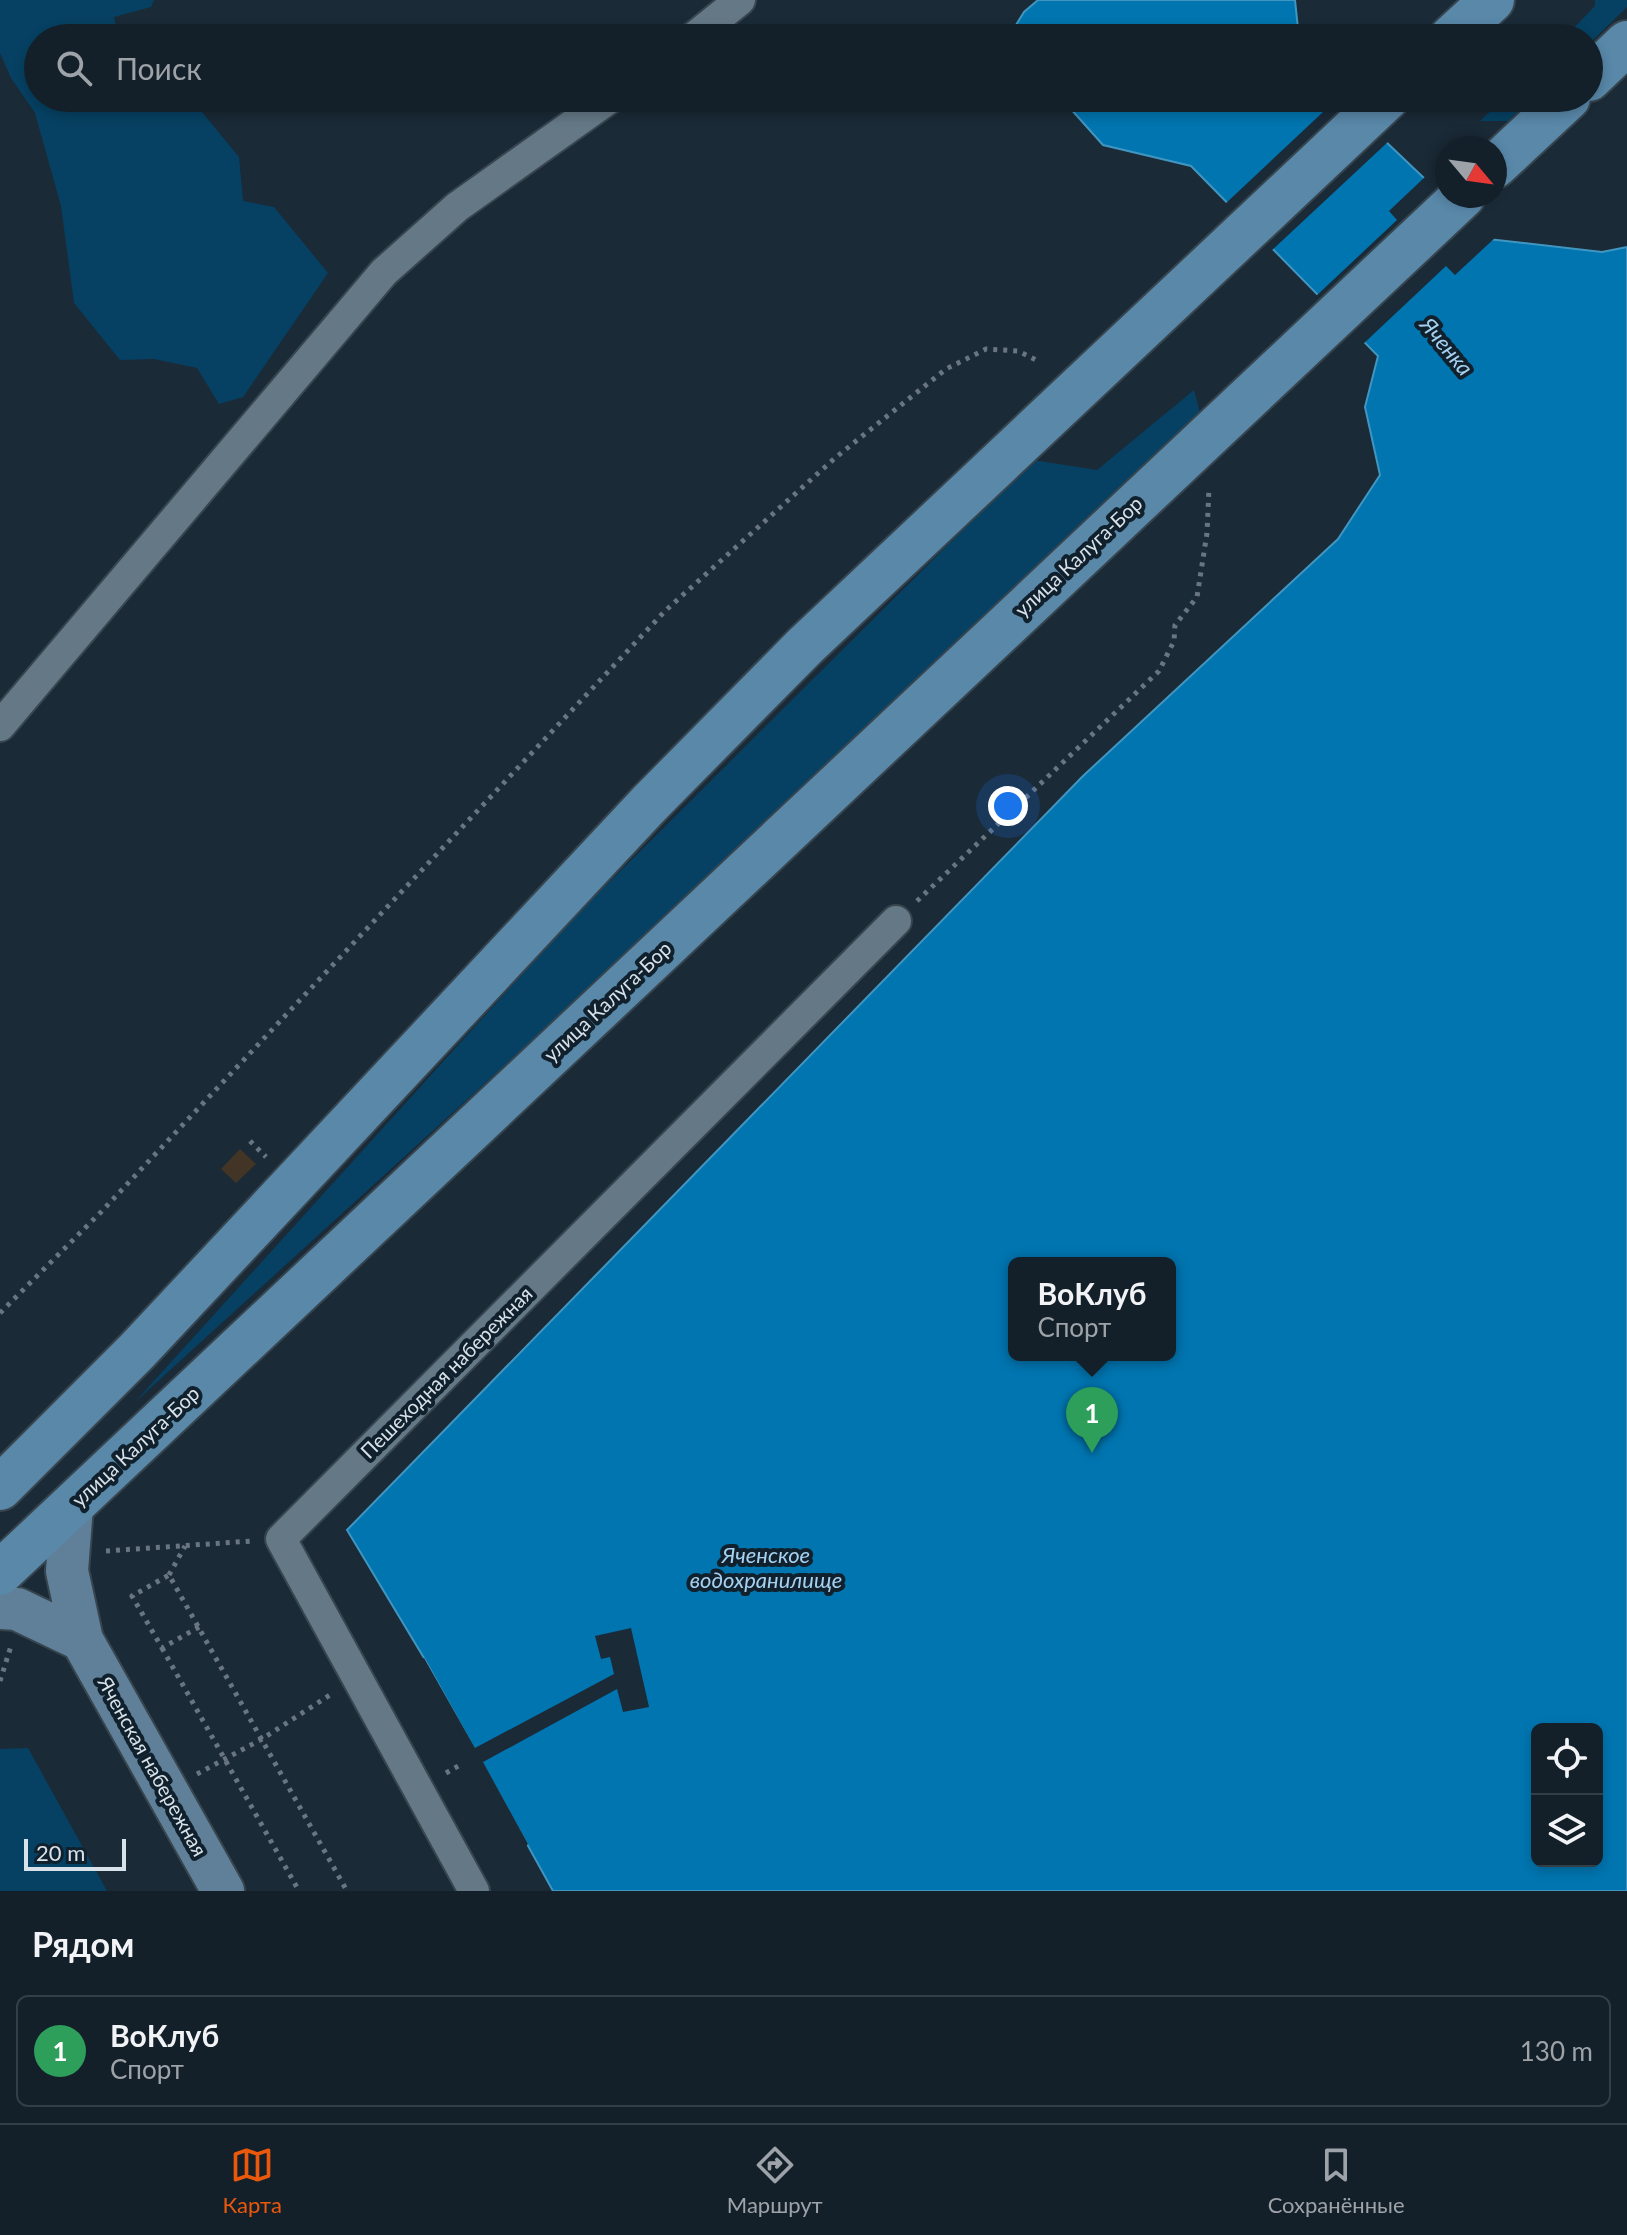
<!DOCTYPE html>
<html lang="ru">
<head>
<meta charset="utf-8">
<style>
	:root { --surface:#142029; --page:#212d35; --text:#f1f3f6; --muted:#9da3a8; --line:#333e46; --accent:#ea580c }
	body { margin:0; font-family:Lato,sans-serif; background:var(--page); color:var(--text) }
	.controls { position:absolute; right:24px; bottom:24px; display:grid; overflow:hidden; border-radius:12px; box-shadow:0 4px 12px #0003 }
	.controls button { width:72px; height:72px; display:grid; place-items:center; padding:0; border:0; border-bottom:2px solid var(--line); background:var(--surface); color:var(--text); font:40px sans-serif }
	.compass { position:absolute; left:1435px; top:136px; width:72px; height:72px; border-radius:50%; background:var(--surface); box-shadow:0 4px 12px #0003; rotate:119deg }
	.scale { position:absolute; left:24px; bottom:20px; width:102px; box-sizing:border-box; padding-left:8px; border:4px solid #d8e2ea; border-top:0; font-size:22px; line-height:28px; white-space:nowrap; color:#d8e2ea; -webkit-text-stroke:6px #10212d; paint-order:stroke }
	.you { position:absolute; left:1008px; top:806px; width:28px; height:28px; margin:-20px; border:6px solid #fff; border-radius:50%; background:#1a73e8; box-shadow:0 0 0 12px #1a73e833 }
	.badge { display:grid; place-items:center; width:52px; height:52px; border-radius:50%; background:var(--accent); color:#fff; font-size:26px; font-weight:700 }
	.pin { position:absolute; translate:-50% -66px; filter:drop-shadow(0 2px 4px #0008) }
	.pin::after { content:''; position:absolute; top:42px; width:28px; height:24px; background:inherit; clip-path:polygon(0 0,100% 0,50% 100%) }
	.popup { position:absolute; left:1008px; top:1257px; width:168px; height:104px; box-sizing:border-box; display:grid; place-content:center; border-radius:12px; background:var(--surface); filter:drop-shadow(0 2px 6px #0005); font-size:26px; white-space:nowrap; color:var(--muted) }
	.popup b { font-size:30px; color:var(--text) }
	.popup::after { content:''; position:absolute; left:50%; top:100%; margin-left:-16px; border:16px solid transparent; border-top-color:var(--surface) }
	.list { margin:0; padding:0; list-style:none }
	h2 { display:flex; justify-content:space-between; align-items:center; height:104px; margin:0; padding:0 32px; font-size:34px }
	h2 small { font-size:26px; font-weight:400; color:var(--muted) }
	.list li { display:grid; grid-template-columns:52px 1fr auto; gap:24px; align-items:center; box-sizing:border-box; height:112px; margin:0 16px 16px; padding:0 16px; border:2px solid var(--line); border-radius:12px }
	.list b { display:block; font-size:30px; white-space:nowrap }
	.list p { margin:0; font-size:26px; white-space:nowrap; color:var(--muted) }
	.list em { font-size:26px; font-style:normal; color:var(--muted) }
	.icon { flex:none; width:44px; height:44px; fill:none; stroke:currentColor; stroke-width:2; stroke-linecap:round; stroke-linejoin:round }
	.map { position:relative; flex:none; width:1627px; height:1891px; overflow:hidden }
	.search { position:absolute; background:var(--surface); box-shadow:0 4px 12px #0003; left:24px; right:24px; top:24px; height:88px; display:flex; align-items:center; gap:20px; box-sizing:border-box; padding:0 28px; border-radius:44px; color:var(--muted); font-size:30px }
	.sheet { height:232px; background:var(--surface) }
	nav { display:flex; justify-content:space-around; align-items:center; box-sizing:border-box; height:112px; border-top:2px solid var(--line); background:var(--surface); font-size:22px; color:var(--muted) }
	nav a { display:grid; justify-items:center; gap:4px }
	nav .on { color:var(--accent) }
	.map>svg:first-child { display:block }
</style>
</head>
<body>
<div class="map">
<svg width="1627" height="1891" viewBox="0 0 1627 1891">
	<rect width="100%" height="100%" fill="#1a2a37"/>
	<g fill="#064163">
		<path d="M0,0H154L151,7L114,17L118,38H38V98H187L192,100L239,157L243,201L274,207L328,273L243,397L219,404L197,368L154,359L120,360L74,303L61,206L35,113L11,78L0,53Z"/>
		<path d="M1595,0H1627V7L1589,44V38H1564L1595,6Z"/>
		<path d="M1504,98H1532L1508,121H1480Z"/>
		<path d="M1194,390L1204,428L134,1403L574,917L1033,460L1097,470Z"/>
		<path d="M28,1748L107,1891H0V1749Z"/>
	</g>
	<g fill="#0075b0" stroke="#4196c1" stroke-width="2" fill-rule="evenodd">
		<path d="M1038,0H1295L1299,38H1008L1024,12Z"/>
		<path d="M1061,98H1340L1488,239L1602,252L1627,247V1891H553L424,1658L347,1530L1083,776L1338,539L1380,475L1365,407L1378,356L1191,166L1103,145ZM1014,1263H1170V1355H1014ZM1537,1729H1597V1861H1537Z"/>
	</g>
	<g fill="#1a2a37">
		<path d="M1338,98H1346L1390,140L1270,252L1224,205Z"/>
		<path d="M1427,175L1490,235L1497,236L1455,275L1446,266L1362,345L1315,297L1397,220L1389,211Z"/>
		<path d="M631,1628L649,1707L623,1712L617,1689L483,1762L528,1844L525,1847L420,1660L424,1658L475,1748L614,1674L610,1657L601,1659L595,1636Z"/>
	</g>
	<path fill="#423525" d="M240,1149L256,1164L236,1183L221,1169Z"/>
	<g fill="none" stroke-linecap="round" stroke-linejoin="round">
		<g stroke="#37454f" stroke-width="34">
			<g id="street">
				<path d="M693,38L740,0"/>
				<path d="M0,726L384,272L457,207L610,98"/>
				<path d="M474,1891L281,1539L896,921"/>
			</g>
		</g>
		<g stroke="#37454f" stroke-width="46">
			<g id="secondary">
				<path d="M0,1608L17,1609L82,1640L67,1571L72,1506"/>
				<path d="M82,1640L223,1891"/>
			</g>
		</g>
		<g stroke="#37454f" stroke-width="48">
			<g id="primary">
				<path d="M1451,38L1492,0"/>
				<path d="M1589,79L1627,43"/>
				<path d="M1495,166L1568,98"/>
				<path d="M0,1488L137,1351L649,804L805,646L1387,98"/>
				<path d="M0,1573L1463,196"/>
			</g>
		</g>
		<g stroke="#697681" stroke-width="5" stroke-dasharray="4 6" stroke-linecap="butt">
			<path d="M917,901L1159,671L1174,641L1175,625L1197,597L1207,533L1209,488"/>
			<path d="M250,1141L266,1157"/>
			<path d="M0,1313L101,1212L665,611L835,458L946,369L986,349L1018,351L1038,361"/>
			<path d="M106,1551L252,1541"/>
			<path d="M169,1575L185,1546"/>
			<path d="M199,1627L162,1648L132,1596L169,1575L347,1891"/>
			<path d="M162,1648L299,1891"/>
			<path d="M0,1681L11,1646"/>
			<path d="M446,1773L460,1765"/>
			<path d="M197,1774L262,1739L333,1693"/>
		</g>
		<use href="#street" stroke="#657886" stroke-width="30"/>
		<use href="#secondary" stroke="#5f8098" stroke-width="42"/>
		<use href="#primary" stroke="#5988a9" stroke-width="44"/>
	</g>
	<g text-anchor="middle" dominant-baseline="central" stroke-width="8" stroke-linejoin="round" paint-order="stroke">
		<g font-size="20" fill="#d8e2ea" stroke="#10212d">
			<text transform="translate(1078 556) rotate(-43)">улица Калуга-Бор</text>
			<text transform="translate(607 1001) rotate(-43)">улица Калуга-Бор</text>
			<text transform="translate(446 1372) rotate(-45)">Пешеходная набережная</text>
			<text transform="translate(135 1446) rotate(-43)">улица Калуга-Бор</text>
			<text transform="translate(153 1766) rotate(61)">Яченская набережная</text>
		</g>
		<g font-size="22" font-style="italic" fill="#a6d0f0" stroke="#10212d">
			<text transform="translate(1447 346) rotate(50)">Яченка</text>
			<text x="766" y="1554">Яченское<tspan x="766" dy="25">водохранилище</tspan></text>
		</g>
	</g>
</svg>
<div class="controls">
<button><svg class="icon" aria-label="locate" viewBox="0 0 24 24"><circle cx="12" cy="12" r="6"/><path d="M12 2v4M12 18v4M2 12h4M18 12h4"/></svg></button>
<button><svg class="icon" aria-label="layers" viewBox="0 0 24 24"><path d="M12 4l9 5-9 5-9-5zM3 14l9 5 9-5"/></svg></button>
</div>
<svg class="compass" viewBox="-18 -18 36 36"><path d="M0-13l5 13h-10z" fill="#e53935"/><path d="M0 13l5-13h-10z" fill="#9da3a8"/></svg>
<div class="scale">20 m</div>
<div class="you"></div>
<div class="pin badge" style="left:1092px;top:1453px;background:#2e9e5b">1</div>
<div class="popup"><b>ВоКлуб</b>Спорт</div>
<div class="search"><svg class="icon" aria-label="search" viewBox="0 0 24 24"><circle cx="10" cy="10" r="6"/><path d="M15 15l6 6"/></svg>Поиск</div>
</div>
<section class="sheet">
<h2>Рядом<small></small></h2>
<ul class="list">
<li><span class="badge" style="background:#2e9e5b">1</span><div><b>ВоКлуб</b><p>Спорт</p></div><em>130 m</em></li>
</ul>
</section>
<nav>
<a class="on"><svg class="icon" aria-label="map" viewBox="0 0 24 24"><path d="M3 6l6-2 6 2 6-2v14l-6 2-6-2-6 2zM9 4v14M15 6v14"/></svg>Карта</a>
<a><svg class="icon" aria-label="directions" viewBox="0 0 24 24"><path d="M12 3l9 9-9 9-9-9zM9 14v-3h6M13 9l2 2-2 2"/></svg>Маршрут</a>
<a><svg class="icon" aria-label="saved" viewBox="0 0 24 24"><path d="M7 4h10v16l-5-4-5 4z"/></svg>Сохранённые</a>
</nav>
</body>
</html>
